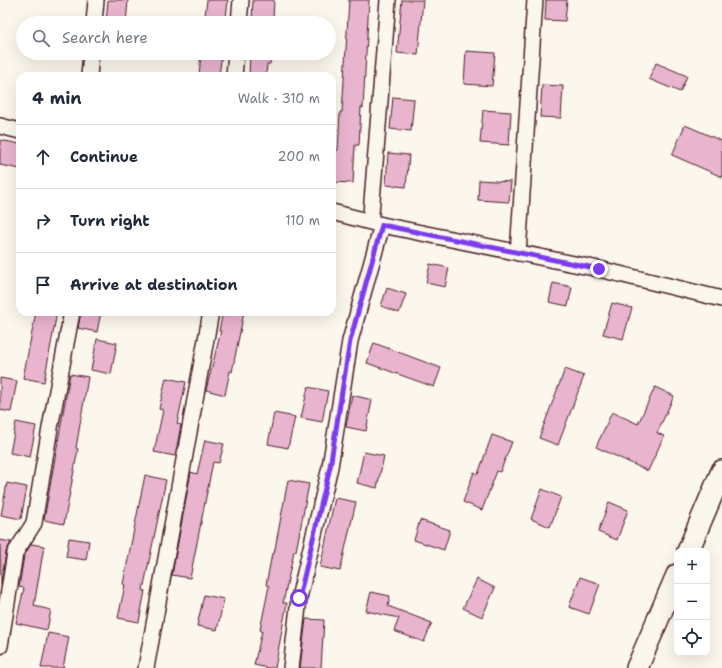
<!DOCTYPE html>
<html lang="en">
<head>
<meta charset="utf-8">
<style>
	:root { --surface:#fff; --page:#f2f2f3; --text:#1f2937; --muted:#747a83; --line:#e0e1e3 }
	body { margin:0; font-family:"Shantell Sans",sans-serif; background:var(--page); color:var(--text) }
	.controls { position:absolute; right:12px; bottom:12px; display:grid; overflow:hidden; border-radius:8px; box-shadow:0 4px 16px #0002 }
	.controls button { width:36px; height:36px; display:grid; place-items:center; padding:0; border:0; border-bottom:1px solid var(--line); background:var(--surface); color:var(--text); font:20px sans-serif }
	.stop { position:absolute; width:12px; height:12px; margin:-9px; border:3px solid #7c3aed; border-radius:50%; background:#fff }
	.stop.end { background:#7c3aed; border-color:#fff; box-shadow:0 1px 4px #0008 }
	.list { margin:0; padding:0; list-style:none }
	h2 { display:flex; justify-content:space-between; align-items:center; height:52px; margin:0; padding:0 16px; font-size:17px }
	h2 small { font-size:13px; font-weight:400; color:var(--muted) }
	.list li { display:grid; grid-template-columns:26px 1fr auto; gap:12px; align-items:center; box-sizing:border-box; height:64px; padding:0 16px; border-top:1px solid var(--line) }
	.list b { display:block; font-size:15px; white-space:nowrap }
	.list em { font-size:13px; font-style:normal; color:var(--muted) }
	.icon { flex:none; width:22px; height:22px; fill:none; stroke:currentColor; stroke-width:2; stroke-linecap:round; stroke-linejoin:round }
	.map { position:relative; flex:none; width:722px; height:668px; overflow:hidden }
	.search { position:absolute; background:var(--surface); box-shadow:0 4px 16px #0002; left:16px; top:16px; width:320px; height:44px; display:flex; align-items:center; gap:10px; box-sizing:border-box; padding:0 14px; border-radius:22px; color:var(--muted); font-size:15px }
	.panel { position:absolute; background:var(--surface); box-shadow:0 4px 16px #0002; left:16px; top:72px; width:320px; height:244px; border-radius:12px }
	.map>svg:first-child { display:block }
</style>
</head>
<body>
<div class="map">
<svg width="722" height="668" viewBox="0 0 722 668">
	<rect width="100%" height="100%" fill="#fbf7ec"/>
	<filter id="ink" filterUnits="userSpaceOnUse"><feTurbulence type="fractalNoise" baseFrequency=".025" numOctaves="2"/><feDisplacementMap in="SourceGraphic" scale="8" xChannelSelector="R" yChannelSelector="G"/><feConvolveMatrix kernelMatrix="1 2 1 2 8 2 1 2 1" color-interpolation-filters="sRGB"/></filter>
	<g filter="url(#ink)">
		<g fill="#e9b4ce" stroke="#4a1f2b">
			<path d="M108,0H128L126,23H106Z"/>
			<path d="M207,0H228L226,19L205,16Z"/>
			<path d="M253,0H274L273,20L252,19Z"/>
			<path d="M349,0H369L363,108L361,107L359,145H355L353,183L332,182L334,150H338L340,112H342Z"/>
			<path d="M402,0H423L418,55L397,53Z"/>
			<path d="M546,0H567L565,21L545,20Z"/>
			<path d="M466,51L495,53L492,86L464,84Z"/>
			<path d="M201,53H222L219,76H199Z"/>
			<path d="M250,53H271L270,64H267L266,76H249Z"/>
			<path d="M656,63L687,76L680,92L649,79Z"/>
			<path d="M542,85L563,86L561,118L540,117Z"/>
			<path d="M393,97L414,99L411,131L390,129Z"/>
			<path d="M483,110L511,112L509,145L480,143Z"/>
			<path d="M685,125L722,141V177L672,155Z"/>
			<path d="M0,140L20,144V169L0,165Z"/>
			<path d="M388,153L409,155L406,187L386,185Z"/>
			<path d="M479,180L511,182L509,202L478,200Z"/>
			<path d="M430,264L449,268L445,287L426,283Z"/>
			<path d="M553,283L572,287L568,306L549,302Z"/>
			<path d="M387,288L406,294L399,313L381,306Z"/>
			<path d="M612,303L632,308L623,339L603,334Z"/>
			<path d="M36,312H57L44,382L23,378Z"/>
			<path d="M81,312H101L97,332L78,328Z"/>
			<path d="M223,312H244L232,372L230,371L225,395L206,390L221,331H219Z"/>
			<path d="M97,339L117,343L111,374L91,370Z"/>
			<path d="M374,343L441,368L434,387L367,363Z"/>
			<path d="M565,369L584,376L558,445L539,438Z"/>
			<path d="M70,374L88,377L76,448L78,449L64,524L44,520Z"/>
			<path d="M0,378L17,381L11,412L0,410Z"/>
			<path d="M166,378L186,382L177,424L181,425L175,456L154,452L163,410L159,409Z"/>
			<path d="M308,387L328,391L322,422L301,418Z"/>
			<path d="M655,387L674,396L657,433L664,436L648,471L596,447L612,412L638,424Z"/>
			<path d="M352,395L372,400L366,431L346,427Z"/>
			<path d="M274,413L295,417L288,448L268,444Z"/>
			<path d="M16,422L36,426L30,457L10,453Z"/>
			<path d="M492,435L512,442L500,472L497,471L482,510L463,502L474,472L478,474Z"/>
			<path d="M205,440L224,444L219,463L213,462L190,578L172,575L191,472L197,474Z"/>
			<path d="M364,452L384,456L377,488L357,483Z"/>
			<path d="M145,475L166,480L143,590L145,591L139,622L118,618L125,585L123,584Z"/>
			<path d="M288,480L309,484L296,551H294L283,603H287L275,668H268L254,665L262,631L260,630L269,586L266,585L272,554H274Z"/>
			<path d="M7,483L27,487L21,519L1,515Z"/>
			<path d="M542,489L561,497L550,527L531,519Z"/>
			<path d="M335,498L356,502L340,571L320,567Z"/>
			<path d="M609,502L628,510L617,540L598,532Z"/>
			<path d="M420,520L450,530L444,550L414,540Z"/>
			<path d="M69,538L89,541L86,560L66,557Z"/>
			<path d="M0,540L11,542L6,552L1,584Z"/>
			<path d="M31,544L44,546L34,606L51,610L47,630L16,623L24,588L19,587L24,556Z"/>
			<path d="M580,577L600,584L589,614L569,607Z"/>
			<path d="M477,579L495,588L482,617L463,608Z"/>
			<path d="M371,592L390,596L388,606L432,623L424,642L394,631L399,618L366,611Z"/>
			<path d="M204,595L224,599L217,630L197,626Z"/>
			<path d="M306,619L324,620L321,668H300Z"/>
			<path d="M48,633L69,637L63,668H41Z"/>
		</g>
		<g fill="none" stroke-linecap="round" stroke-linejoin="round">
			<g stroke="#4a1f2b" stroke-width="18">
				<g id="street">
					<path d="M94,23L96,0"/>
					<path d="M239,23L241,0"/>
					<path d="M89,76L91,53"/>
					<path d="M234,76L236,53"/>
					<path d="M0,126L20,131"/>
					<path d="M332,212L382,225L599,269L722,299"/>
					<path d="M369,221L371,214L388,0"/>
					<path d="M518,253L535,0"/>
					<path d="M0,646L15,553L34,523L50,428L72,312"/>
					<path d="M146,668L211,312"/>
					<path d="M291,668L299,598L330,467L350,341L382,225"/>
				</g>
			</g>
			<g stroke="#4a1f2b" stroke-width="24">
				<g id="secondary">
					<path d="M688,551L722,471"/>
					<path d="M637,668L677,575"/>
				</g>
			</g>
			<use href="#street" stroke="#fbf7ec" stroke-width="15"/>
			<use href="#secondary" stroke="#fbf7ec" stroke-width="21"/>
		</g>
	</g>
	<g fill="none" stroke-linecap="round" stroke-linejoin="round" filter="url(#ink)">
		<path stroke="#7c3aed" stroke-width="5" d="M299,598L330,467L350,341L382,225L599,269"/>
	</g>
</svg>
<div class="controls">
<button>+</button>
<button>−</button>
<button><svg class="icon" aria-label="locate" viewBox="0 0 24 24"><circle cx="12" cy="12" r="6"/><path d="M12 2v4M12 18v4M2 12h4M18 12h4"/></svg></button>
</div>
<div class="stop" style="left:299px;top:598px"></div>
<div class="stop end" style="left:599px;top:269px"></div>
<div class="search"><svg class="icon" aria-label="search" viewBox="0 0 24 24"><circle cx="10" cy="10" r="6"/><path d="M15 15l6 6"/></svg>Search here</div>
<section class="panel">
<h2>4 min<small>Walk · 310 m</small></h2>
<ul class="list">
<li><svg class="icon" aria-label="ahead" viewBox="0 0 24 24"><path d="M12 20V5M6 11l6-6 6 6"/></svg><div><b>Continue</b></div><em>200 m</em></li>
<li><svg class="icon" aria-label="right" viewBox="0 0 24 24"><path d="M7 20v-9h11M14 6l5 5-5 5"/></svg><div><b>Turn right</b></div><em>110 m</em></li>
<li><svg class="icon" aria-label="arrive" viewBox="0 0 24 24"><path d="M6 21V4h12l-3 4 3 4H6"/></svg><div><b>Arrive at destination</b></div></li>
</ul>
</section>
</div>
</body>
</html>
